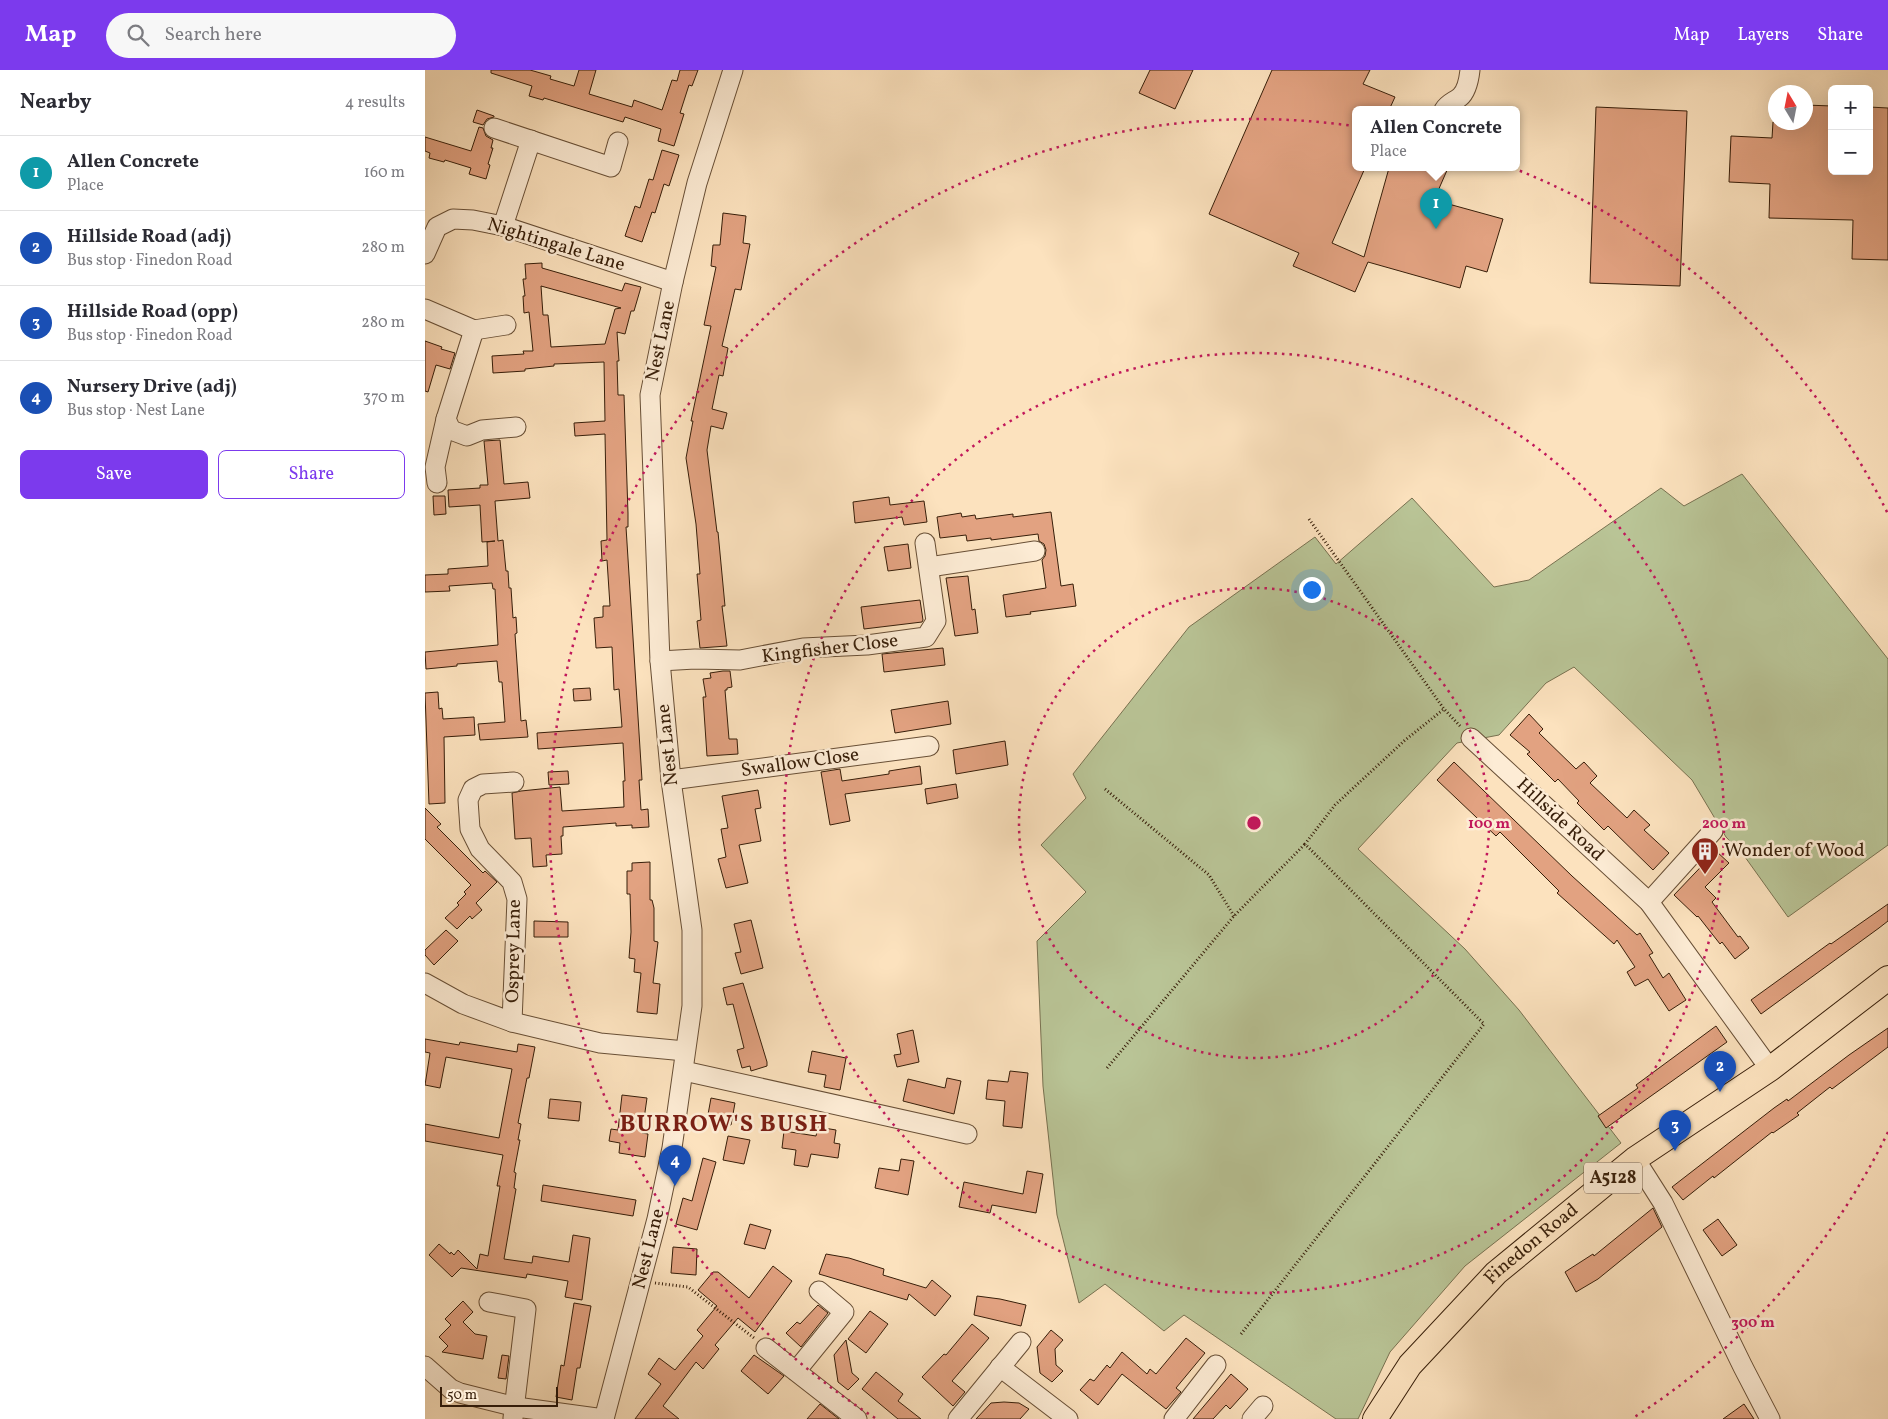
<!DOCTYPE html>
<html lang="en">
<head>
<meta charset="utf-8">
<style>
	:root { --surface:#fff; --page:#f7f7f7; --text:#2b2b33; --muted:#7c7c81; --line:#e1e1e2; --accent:#7c3aed }
	body { margin:0; font-family:Vollkorn,serif; background:var(--page); color:var(--text) }
	.controls { position:absolute; right:15px; top:15px; display:grid; overflow:hidden; border-radius:8px; box-shadow:0 5px 20px #0002 }
	.controls button { width:45px; height:45px; display:grid; place-items:center; padding:0; border:0; border-bottom:1px solid var(--line); background:var(--surface); color:var(--text); font:25px sans-serif }
	.compass { position:absolute; left:1343px; top:15px; width:45px; height:45px; border-radius:50%; background:var(--surface); box-shadow:0 5px 20px #0002; rotate:350deg }
	.scale { position:absolute; left:15px; bottom:12px; width:118px; box-sizing:border-box; padding-left:5px; border:2px solid #371e09; border-top:0; font-size:14px; line-height:18px; white-space:nowrap; color:#371e09; -webkit-text-stroke:4px #fdecd5; paint-order:stroke }
	.you { position:absolute; left:886px; top:519px; width:18px; height:18px; margin:-12px; border:4px solid #fff; border-radius:50%; background:#1a73e8; box-shadow:0 0 0 8px #1a73e833 }
	.badge { display:grid; place-items:center; width:32px; height:32px; border-radius:50%; background:var(--accent); color:#fff; font-size:16px; font-weight:700 }
	.pin { position:absolute; translate:-50% -41px; filter:drop-shadow(0 1px 2px #0008) }
	.pin::after { content:''; position:absolute; top:26px; width:18px; height:15px; background:inherit; clip-path:polygon(0 0,100% 0,50% 100%) }
	.popup { position:absolute; left:927px; top:36px; width:168px; height:65px; box-sizing:border-box; display:grid; place-content:center; border-radius:8px; background:var(--surface); filter:drop-shadow(0 1px 4px #0005); font-size:16px; white-space:nowrap; color:var(--muted) }
	.popup b { font-size:19px; color:var(--text) }
	.popup::after { content:''; position:absolute; left:50%; top:100%; margin-left:-10px; border:10px solid transparent; border-top-color:var(--surface) }
	.list { margin:0; padding:0; list-style:none }
	h2 { display:flex; justify-content:space-between; align-items:center; height:65px; margin:0; padding:0 20px; font-size:21px }
	h2 small { font-size:16px; font-weight:400; color:var(--muted) }
	.list li { display:grid; grid-template-columns:32px 1fr auto; gap:15px; align-items:center; box-sizing:border-box; height:75px; padding:0 20px; border-top:1px solid var(--line) }
	.list b { display:block; font-size:19px; white-space:nowrap }
	.list p { margin:0; font-size:16px; white-space:nowrap; color:var(--muted) }
	.list em { font-size:16px; font-style:normal; color:var(--muted) }
	.actions { display:flex; gap:10px; padding:15px 20px }
	.actions a { flex:1; padding:11px 0; border:1px solid var(--accent); border-radius:8px; text-align:center; font-size:18px; color:var(--accent) }
	.actions .main { background:var(--accent); color:#fff }
	.icon { flex:none; width:28px; height:28px; fill:none; stroke:currentColor; stroke-width:2; stroke-linecap:round; stroke-linejoin:round }
	.map { position:relative; flex:none; width:1463px; height:1349px; overflow:hidden }
	header { display:flex; align-items:center; gap:30px; box-sizing:border-box; height:70px; padding:0 25px; background:var(--accent); color:#fff }
	header strong { font-size:24px }
	nav { display:flex; gap:28px; margin-inline-start:auto; font-size:18px }
	.search { width:350px; height:45px; background:var(--page); display:flex; align-items:center; gap:12px; box-sizing:border-box; padding:0 18px; border-radius:28px; color:var(--muted); font-size:19px }
	main { display:flex }
	aside { flex:1; background:var(--surface) }
	.map>svg:first-child { display:block }
</style>
</head>
<body>
<header>
<strong>Map</strong>
<div class="search"><svg class="icon" aria-label="search" viewBox="0 0 24 24"><circle cx="10" cy="10" r="6"/><path d="M15 15l6 6"/></svg>Search here</div>
<nav><a>Map</a><a>Layers</a><a>Share</a></nav>
</header>
<main>
<aside>
<h2>Nearby<small>4 results</small></h2>
<ul class="list">
<li><span class="badge" style="background:#0f9aa8">1</span><div><b>Allen Concrete</b><p>Place</p></div><em>160 m</em></li>
<li><span class="badge" style="background:#1a4fb4">2</span><div><b>Hillside Road (adj)</b><p>Bus stop · Finedon Road</p></div><em>280 m</em></li>
<li><span class="badge" style="background:#1a4fb4">3</span><div><b>Hillside Road (opp)</b><p>Bus stop · Finedon Road</p></div><em>280 m</em></li>
<li><span class="badge" style="background:#1a4fb4">4</span><div><b>Nursery Drive (adj)</b><p>Bus stop · Nest Lane</p></div><em>370 m</em></li>
</ul>
<div class="actions"><a class="main">Save</a><a>Share</a></div>
</aside>
<div class="map">
<svg width="1463" height="1349" viewBox="0 0 1463 1349">
	<rect width="100%" height="100%" fill="#fce2be"/>
	<filter id="stains"><feTurbulence type="fractalNoise" baseFrequency=".004" numOctaves="4"/><feColorMatrix values="0 0 0 0 .2 0 0 0 0 .09 0 0 0 0 .02 0 0 0 .5 -.17"/></filter>
	<radialGradient id="worn" r=".72"><stop offset=".6" stop-color="#630" stop-opacity="0"/><stop offset="1" stop-color="#630" stop-opacity=".3"/></radialGradient>
	<path fill="#b9c496" stroke="#787150" d="M1317,404L1463,589V775L1363,847L1320,787L1301,767L1267,710L1149,597L1121,613L1074,665L1032,673L933,779L1040,879L1094,940L1196,1073L1040,1196L965,1282L933,1349H911L759,1245L739,1261L680,1214L654,1233L632,1145L618,1016L612,871L661,822L616,775L661,728L648,704L764,557L890,467L911,494L987,428L1069,517L1104,510L1236,418L1259,436Z"/>
	<g fill="#e2a281" stroke="#371e09" fill-rule="evenodd">
		<path d="M66,0H105L126,6L125,9L149,16L154,0H171L164,24L207,37L209,30L237,40L247,10L252,11L255,0H273L267,16L264,15L255,43L259,44L249,76L233,71L236,59L200,47L198,52L119,28L118,30L104,26L107,16L66,3Z"/>
		<path d="M725,0H768L750,39L714,23Z"/>
		<path d="M847,0H945L938,14L970,27L964,40H931V98H940L907,173L939,187L964,98H1023L1009,130L1078,149L1062,202L1041,196L1035,218L943,192L930,222L868,196L874,183L784,144Z"/>
		<path d="M1380,35L1407,36V101H1444V37L1463,38V190L1427,189L1428,150L1344,148L1345,114L1304,112L1306,66L1347,68L1348,52H1380Z"/>
		<path d="M1171,37L1262,41L1255,216L1165,213Z"/>
		<path d="M52,40L69,46V47L62,49L58,55L48,52Z"/>
		<path d="M54,57L58,58L61,66L68,70L66,78H68L63,94L65,95L61,109L44,104L46,98L20,90L19,92L4,88L5,83L0,81V67L46,81Z"/>
		<path d="M237,80L254,85L244,116L239,114L230,143L227,142L217,172L200,166L210,136L215,138L224,109L228,110Z"/>
		<path d="M298,143L321,146L318,173L325,174L316,220L310,219L297,276L303,278L298,306L294,305L287,339L302,343L298,359L286,356L282,380L292,462H293L300,536H297L302,576L275,578L272,551L276,550L272,504H275L271,454L261,388L268,351H266L286,256L279,255L291,197L286,196L288,175H295Z"/>
		<path d="M117,193V198L197,221L200,213L216,217L209,241H206L200,264L192,262L194,291H192L193,325H199L203,443V457H201L217,710H214L216,740L223,739L224,757L207,758V755L191,756V753L138,757V766H136L137,784L121,785L122,796L108,797L106,768L90,769L87,723L96,721L135,717L137,741L199,737L198,711H200L198,673L113,679L112,663L197,657L194,619L189,620L187,577L171,578L169,548L178,547V536H185L182,490L177,491L176,471L182,470L180,364L150,366L149,353L180,351L179,292L129,294V296L100,299V301L68,303L67,286L99,284L98,281H108L104,242L99,243L98,226H100L98,209H101L100,194ZM116,216L196,238L190,239L180,274L126,277L123,245H118Z"/>
		<path d="M0,271L17,277L16,279L30,283L25,299L11,295L3,322L0,321Z"/>
		<path d="M75,370L79,414L103,412L105,428L70,431L73,471L78,470L81,501H83L84,518H86L88,548L91,547L92,563L90,564L96,651L101,650L103,667L55,670L53,654L80,652L77,612H74L72,591L32,594V596L1,599L0,582L73,575L70,519H68L67,513L24,516L25,521L0,522V505L23,504V499L63,496L62,472L70,471L57,472L55,435L24,437L23,420L55,418V415H63L59,371Z"/>
		<path d="M8,426H20L21,444L9,445Z"/>
		<path d="M464,427L465,435L499,431L502,452L479,455L477,447L430,453L428,432Z"/>
		<path d="M626,442L636,516L648,514L651,536L605,542L606,544L581,547L578,525L621,518L617,490L620,486L621,480L619,474L614,471L613,464L566,470V468L542,471L541,465L515,468L512,447L536,443L537,447L550,445L551,449L588,444V447Z"/>
		<path d="M483,474L486,498L463,501L459,477Z"/>
		<path d="M543,506L547,540L550,539L553,563L530,566L521,508Z"/>
		<path d="M495,530L498,550L497,552L439,559L436,537Z"/>
		<path d="M518,578L520,595L459,602L457,584Z"/>
		<path d="M298,601H305L307,617L302,618V620H300L304,669H312L313,684L282,686L278,627H281L278,609L286,608L285,603Z"/>
		<path d="M165,618L166,630L149,631L148,619Z"/>
		<path d="M13,622L14,639L17,638L18,649L49,647L50,665L19,667L20,733L4,734L0,623Z"/>
		<path d="M523,631L526,654L470,663L466,640Z"/>
		<path d="M1104,644L1118,659L1114,663L1151,699L1159,692L1172,706L1165,713L1202,748L1209,740L1225,755L1219,760L1244,783L1228,800L1183,756L1179,760L1152,733L1154,731L1133,709L1130,712L1102,684L1105,682L1085,665Z"/>
		<path d="M580,671L583,695L531,704L528,680Z"/>
		<path d="M1029,692L1147,806L1212,865L1215,863L1228,883L1224,885L1238,908L1244,903L1261,930L1244,941L1223,909L1210,916L1202,902L1210,897L1192,870L1189,874L1132,823L1134,821L1075,762L1071,766L1012,710Z"/>
		<path d="M495,696L497,714L420,724L425,751L405,755L396,702L415,699L417,711L464,704V701Z"/>
		<path d="M143,701L144,714L124,715L123,702Z"/>
		<path d="M531,714L533,728L502,734L500,719Z"/>
		<path d="M333,720L336,738L330,739L336,771L314,775L323,813L301,818L293,789L301,787L296,759L303,758L297,726Z"/>
		<path d="M0,738L16,754L12,757L58,803L60,801L72,812L51,833L57,840L47,849L45,846L32,859L20,848L34,835L32,833L41,824L39,822L46,815L0,769Z"/>
		<path d="M1291,781L1304,793L1280,817L1291,828L1287,832L1313,867L1315,866L1324,878L1310,889L1297,872L1295,874L1273,846L1272,847L1249,825Z"/>
		<path d="M225,792V830H227L229,838V871L233,872L228,913L235,914L232,944L212,942L216,903L209,902L210,889L204,888L206,862L205,824H202V801H207V793Z"/>
		<path d="M1463,834V851L1454,858L1336,944L1326,930L1405,873L1406,874Z"/>
		<path d="M326,850L338,898L316,904L310,883L316,882L309,854Z"/>
		<path d="M109,851L143,852V867H109Z"/>
		<path d="M21,860L33,871L9,895L0,885V880Z"/>
		<path d="M318,913L342,992V996L326,1001L325,996L317,998L312,980L319,978L308,934L302,935L298,918Z"/>
		<path d="M1291,956L1302,972L1181,1058L1173,1046L1213,1018L1211,1015Z"/>
		<path d="M1463,958V977L1407,1019L1405,1017L1372,1043L1374,1045L1348,1063L1347,1062L1289,1108L1288,1106L1258,1130L1247,1117L1349,1038L1362,1029L1363,1031L1424,985Z"/>
		<path d="M488,960L494,992L472,997L469,985L476,984L472,964Z"/>
		<path d="M0,969L34,975L35,972L92,982L93,974L110,977L104,1008H102L93,1053L96,1054L93,1070H95L89,1102L91,1103L89,1118L91,1119L79,1189L107,1193L108,1186L144,1192L148,1165L165,1168L157,1230L140,1227L143,1211L102,1204L101,1208L36,1198L27,1207L4,1185L14,1174L25,1184L26,1182L29,1185L33,1180L52,1199L55,1184L63,1186L75,1116H72L78,1085L0,1071V1054L74,1068L87,999L21,987L15,1018L0,1015L5,983L0,982Z"/>
		<path d="M387,981L421,988L415,1020L399,1017L401,1005L383,1002Z"/>
		<path d="M585,1001L603,1003L597,1058L578,1056L580,1031L561,1029L563,1010L583,1012Z"/>
		<path d="M522,1008L536,1011L529,1044L478,1031L483,1009L520,1018Z"/>
		<path d="M197,1025L222,1028L217,1063L223,1064L220,1087L194,1083L195,1073L184,1071L186,1059L193,1060Z"/>
		<path d="M286,1028L310,1033L306,1055L282,1050Z"/>
		<path d="M125,1029L156,1032L154,1051L123,1048Z"/>
		<path d="M393,1057L411,1060L409,1073L415,1074L413,1088L386,1084L383,1097L369,1095L371,1080L357,1078L359,1061L391,1066Z"/>
		<path d="M303,1066L325,1070L319,1094L298,1090Z"/>
		<path d="M278,1088L291,1092L272,1160L251,1154L258,1128L267,1131Z"/>
		<path d="M476,1089L489,1091L483,1125L450,1118L454,1098L474,1101Z"/>
		<path d="M602,1101L618,1104L611,1143L567,1135L565,1143L534,1137L539,1112L598,1124Z"/>
		<path d="M118,1115L211,1130L208,1146L116,1131Z"/>
		<path d="M1228,1138L1237,1157L1173,1209L1151,1222L1140,1202L1168,1184L1169,1186Z"/>
		<path d="M1293,1149L1312,1175L1297,1186L1278,1160Z"/>
		<path d="M325,1154L346,1160L340,1179L319,1174Z"/>
		<path d="M248,1177L272,1179L271,1205L246,1203Z"/>
		<path d="M401,1184L424,1188L459,1199L458,1205L501,1218L507,1210L526,1226L510,1246L484,1224L482,1230L394,1204Z"/>
		<path d="M348,1196L367,1211L330,1262L313,1248L290,1275L294,1279L278,1299L271,1292L238,1336L254,1349H210L236,1314L223,1304L234,1288L250,1300L278,1266L272,1260L292,1236L273,1220L288,1202H293L324,1228Z"/>
		<path d="M552,1226L575,1229L601,1235L596,1256L549,1245Z"/>
		<path d="M38,1231L48,1242L38,1252L50,1264L62,1266L58,1289L17,1282L23,1276L14,1267L26,1255L20,1249Z"/>
		<path d="M149,1233L166,1236L155,1298H152L147,1330L131,1327L136,1295L139,1296Z"/>
		<path d="M393,1235L403,1243L376,1277L361,1263L372,1252L375,1254Z"/>
		<path d="M445,1241L463,1254L441,1283L423,1269Z"/>
		<path d="M547,1254L564,1268L527,1311L540,1322L528,1336L497,1307L519,1284L521,1285Z"/>
		<path d="M626,1260L638,1270L630,1279L631,1295L638,1301L627,1312L615,1303L612,1277Z"/>
		<path d="M761,1268L780,1283L751,1318L756,1322L741,1339L697,1304L673,1335L655,1320L665,1309L669,1311L682,1295L685,1298L697,1282L722,1304L725,1299L731,1304Z"/>
		<path d="M421,1270L427,1303L434,1309L423,1320L413,1312L409,1285Z"/>
		<path d="M77,1285L84,1286L81,1309L73,1308Z"/>
		<path d="M329,1285L359,1306L343,1324L316,1301Z"/>
		<path d="M451,1302L478,1324L473,1331L496,1349H473L437,1319Z"/>
		<path d="M806,1304L823,1319L805,1339L801,1335L788,1349H768Z"/>
		<path d="M579,1332L594,1333L604,1339L595,1349H551L566,1333Z"/>
		<path d="M395,1334L414,1349H382Z"/>
		<path d="M1319,1334L1329,1349H1298Z"/>
	</g>
	<g fill="none" stroke-linecap="round" stroke-linejoin="round">
		<g stroke="#684f36" stroke-width="21">
			<g id="minor">
				<path d="M1019,40C1023,33 1029,32 1035,27C1042,21 1044,9 1045,0"/>
				<path d="M69,58L186,97L193,72"/>
				<path d="M78,156L106,70"/>
				<path d="M0,184L12,157L28,149L48,150L78,156L248,212"/>
				<path d="M0,239L49,260L81,255"/>
				<path d="M49,260L21,349L26,360L42,366L57,360L91,357"/>
				<path d="M12,413L10,397L21,349"/>
				<path d="M504,497L610,481"/>
				<path d="M235,591L270,589L315,590L378,578L442,575L501,567L511,551L500,473"/>
				<path d="M1046,668L1224,832L1345,999"/>
				<path d="M246,710L504,676"/>
				<path d="M1224,832L1288,761"/>
				<path d="M0,913L38,934L87,952L175,973L260,981"/>
				<path d="M87,952L92,829L87,812L55,779L45,759L43,730L48,719L58,714L89,712"/>
				<path d="M259,1001L542,1064"/>
				<path d="M1210,1089L1238,1133L1318,1297L1345,1349"/>
				<path d="M64,1232L101,1239L88,1348"/>
				<path d="M341,1278L432,1349"/>
				<path d="M0,1296L26,1319L35,1323L91,1337L179,1349"/>
				<path d="M575,1297L643,1349"/>
				<path d="M371,1301L419,1242L394,1221"/>
				<path d="M179,1349L232,1149L247,1078L267,936V860L246,710L235,591L225,325L248,212L272,113L308,0"/>
				<path d="M533,1349L596,1272"/>
				<path d="M749,1349L791,1295"/>
				<path d="M827,1349L838,1336"/>
			</g>
		</g>
		<g stroke="#371e09" stroke-width="26">
			<g id="major">
				<path id="s1" d="M950,1349L985,1295L1071,1203L1210,1089L1345,999L1463,908"/>
			</g>
		</g>
		<g stroke="#371e09" stroke-width="3" stroke-dasharray="1 2.5" stroke-linecap="butt">
			<path d="M884,449L1019,639L1035,656"/>
			<path d="M680,719L784,805L809,846"/>
			<path d="M682,998L809,846L880,774"/>
			<path d="M230,1213L263,1217L329,1268"/>
			<path d="M816,1264L1059,954L880,774L910,735L979,671L1019,639"/>
		</g>
		<use href="#minor" stroke="#fdecd5" stroke-width="19"/>
		<use href="#major" stroke="#fce2be" stroke-width="24"/>
	</g>
	<g fill="none" stroke="#c2185b" stroke-width="2.5" stroke-dasharray="2.5 5">
		<circle cx="829" cy="753" r="235"/>
		<circle cx="829" cy="753" r="470"/>
		<path d="M1463 1062A705 705 0 0 1 1208 1348M450 1348A705 705 0 1 1 1463 444"/>
	</g>
	<defs>
		<g id="building-pin" transform="scale(1.4375)"><path d="M0 17L-7.5 6A9.5 9.5 0 1 1 7.5 6Z" fill="#8f2418" stroke="#fdecd5"/><path d="M-4-6H4V6H1V3H-1V6H-4ZM-2.5-4.3h1.7v1.8h-1.7ZM.8-4.3h1.7v1.8H.8ZM-2.5-1h1.7V.8h-1.7ZM.8-1h1.7V.8H.8Z" fill="#fff"/></g>
	</defs>
	<g fill-rule="evenodd">
		<use href="#building-pin" x="1280" y="781"/>
	</g>
	<g text-anchor="middle" dominant-baseline="central" stroke-width="5" stroke-linejoin="round" paint-order="stroke">
		<rect fill="#fdecd5" stroke="#725c46" stroke-width="1" x="1159" y="1092.5" width="58" height="31" rx="4"/>
		<g font-size="18" font-weight="bold" fill="#371e09">
			<text x="1188" y="1108">A5128</text>
		</g>
		<g font-size="19" fill="#371e09" stroke="#fdecd5">
			<text transform="translate(131 175) rotate(17)">Nightingale Lane</text>
			<text transform="translate(236 271) rotate(-78)">Nest Lane</text>
			<text transform="translate(405 579) rotate(-7)">Kingfisher Close</text>
			<text transform="translate(243 675) rotate(-96)">Nest Lane</text>
			<text transform="translate(375 693) rotate(-8)">Swallow Close</text>
			<text transform="translate(1135 750) rotate(43)">Hillside Road</text>
			<text transform="translate(89 881) rotate(-89)">Osprey Lane</text>
			<text stroke="none"><textPath href="#s1" startOffset="236">Finedon Road</textPath></text>
			<text transform="translate(224 1179) rotate(-76)">Nest Lane</text>
		</g>
		<g font-size="19" fill="#371e09" stroke="#fdecd5" text-anchor="start">
			<text x="1299" y="781">Wonder of Wood</text>
		</g>
		<g font-size="24" font-weight="bold" letter-spacing="1" fill="#7a1f14" stroke="#fdecd5">
			<text x="299" y="1055">BURROW'S BUSH</text>
		</g>
	</g>
	<circle cx="829" cy="753" r="8" fill="#c2185b" stroke="#fdecd5" stroke-width="2.5"/>
	<g font-size="15" text-anchor="middle" font-weight="bold" fill="#c2185b" stroke="#fdecd5" stroke-width="5" stroke-linejoin="round" paint-order="stroke">
		<text x="1064" y="758">100 m</text>
		<text x="1299" y="758">200 m</text>
		<text x="1328" y="1257">300 m</text>
	</g>
	<rect width="100%" height="100%" filter="url(#stains)"/>
	<rect width="100%" height="100%" fill="url(#worn)"/>
</svg>
<div class="controls">
<button>+</button>
<button>−</button>
</div>
<svg class="compass" viewBox="-18 -18 36 36"><path d="M0-13l5 13h-10z" fill="#e53935"/><path d="M0 13l5-13h-10z" fill="#7c7c81"/></svg>
<div class="scale">50 m</div>
<div class="you"></div>
<div class="pin badge" style="left:1011px;top:159px;background:#0f9aa8">1</div>
<div class="popup"><b>Allen Concrete</b>Place</div>
<div class="pin badge" style="left:1295px;top:1022px;background:#1a4fb4">2</div>
<div class="pin badge" style="left:1250px;top:1081px;background:#1a4fb4">3</div>
<div class="pin badge" style="left:250px;top:1116px;background:#1a4fb4">4</div>
</div>
</main>
</body>
</html>
